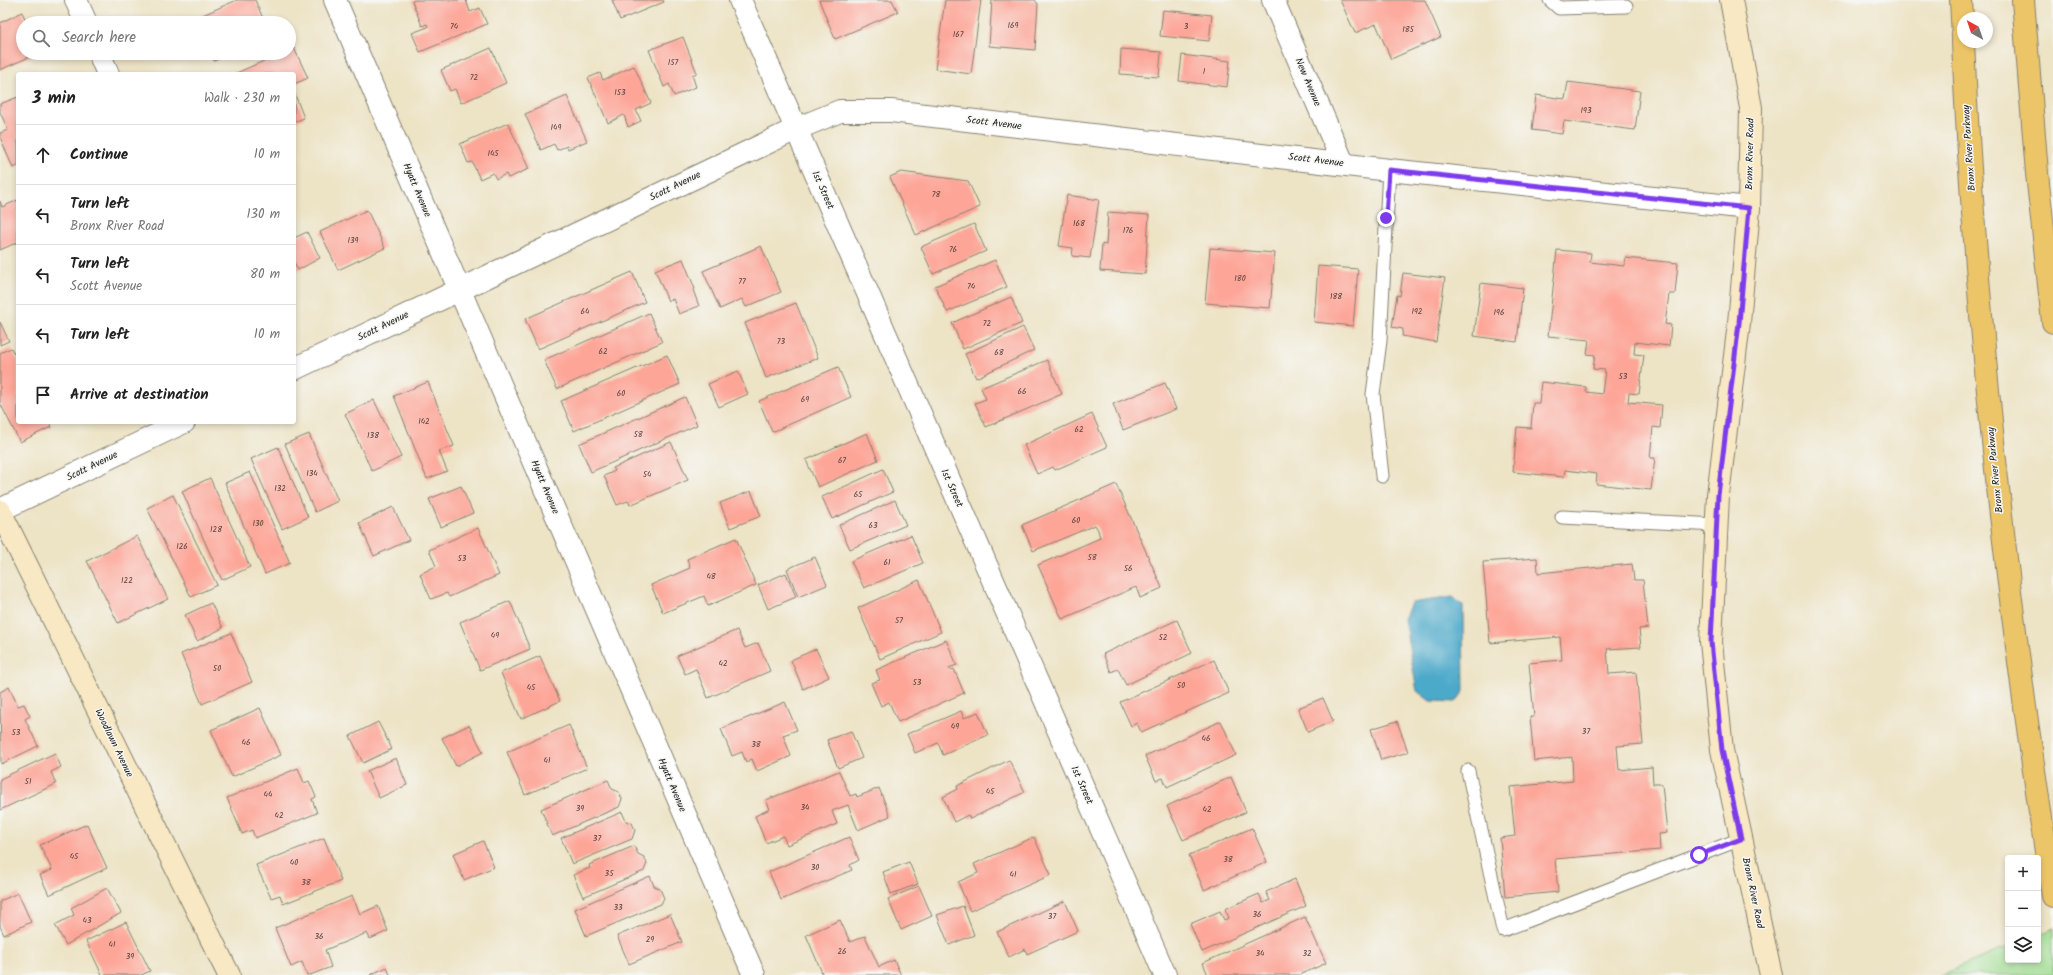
<!DOCTYPE html>
<html lang="en">
<head>
<meta charset="utf-8">
<style>
	:root { --surface:#fff; --page:#f6f6f6; --text:#222; --muted:#767676; --line:#e0e0e0 }
	body { margin:0; font-family:Kalam,sans-serif; background:var(--page); color:var(--text) }
	.controls { position:absolute; right:12px; bottom:12px; display:grid; overflow:hidden; border-radius:4px; box-shadow:0 2px 6px #0003 }
	.controls button { width:36px; height:36px; display:grid; place-items:center; padding:0; border:0; border-bottom:1px solid var(--line); background:var(--surface); color:var(--text); font:20px sans-serif }
	.compass { position:absolute; left:1957px; top:12px; width:36px; height:36px; border-radius:50%; background:var(--surface); box-shadow:0 2px 6px #0003; rotate:320deg }
	.stop { position:absolute; width:12px; height:12px; margin:-9px; border:3px solid #7c3aed; border-radius:50%; background:#fff }
	.stop.end { background:#7c3aed; border-color:#fff; box-shadow:0 1px 4px #0008 }
	.list { margin:0; padding:0; list-style:none }
	h2 { display:flex; justify-content:space-between; align-items:center; height:52px; margin:0; padding:0 16px; font-size:17px }
	h2 small { font-size:13px; font-weight:400; color:var(--muted) }
	.list li { display:grid; grid-template-columns:26px 1fr auto; gap:12px; align-items:center; box-sizing:border-box; height:60px; padding:0 16px; border-top:1px solid var(--line) }
	.list b { display:block; font-size:15px; white-space:nowrap }
	.list p { margin:0; font-size:13px; white-space:nowrap; color:var(--muted) }
	.list em { font-size:13px; font-style:normal; color:var(--muted) }
	.icon { flex:none; width:22px; height:22px; fill:none; stroke:currentColor; stroke-width:2; stroke-linecap:round; stroke-linejoin:round }
	.map { position:relative; flex:none; width:2053px; height:975px; overflow:hidden }
	.search { position:absolute; background:var(--surface); box-shadow:0 2px 6px #0003; left:16px; top:16px; width:280px; height:44px; display:flex; align-items:center; gap:10px; box-sizing:border-box; padding:0 14px; border-radius:22px; color:var(--muted); font-size:15px }
	.panel { position:absolute; background:var(--surface); box-shadow:0 2px 6px #0003; left:16px; top:72px; width:280px; height:352px; border-radius:4px }
	.map>svg:first-child { display:block }
</style>
</head>
<body>
<div class="map">
<svg width="2053" height="975" viewBox="0 0 2053 975">
	<rect width="100%" height="100%" fill="#f6f6f2"/>
	<filter id="ink" filterUnits="userSpaceOnUse"><feTurbulence type="fractalNoise" baseFrequency=".025" numOctaves="2"/><feDisplacementMap in="SourceGraphic" scale="8" xChannelSelector="R" yChannelSelector="G"/><feConvolveMatrix kernelMatrix="1 2 1 2 8 2 1 2 1" color-interpolation-filters="sRGB"/></filter>
	<filter id="wash" filterUnits="userSpaceOnUse"><feTurbulence type="fractalNoise" baseFrequency=".012" numOctaves="4" result="noise"/><feDisplacementMap in="SourceGraphic" scale="16" xChannelSelector="R" yChannelSelector="G"/><feGaussianBlur stdDeviation="0.9" result="paint"/><feColorMatrix in="noise" values="0 0 0 0 0 0 0 0 0 0 0 0 0 0 0 0 0 1.4 0 .05"/><feComposite in="paint" operator="in"/></filter>
	<g filter="url(#wash)">
		<rect width="100%" height="100%" fill="#ede3c5"/>
		<path fill="#a0dd92" stroke="#5e7c57" d="M2053,928V975H1940L2008,947V960H2038V935Z"/>
		<path fill="#4ca9ca" stroke="#346273" d="M1453,597L1463,606L1464,691L1456,702L1430,701L1417,691L1404,619L1411,603Z"/>
		<g id="blocks">
			<g fill="#fda698">
				<path d="M237,0H255L265,23H198L196,18Z"/>
				<path d="M415,0H466L470,12L480,8L487,24L420,52L412,33L428,27L427,24L422,26L412,1Z"/>
				<path d="M612,0H663L664,2L620,20Z"/>
				<path d="M819,0H892L898,12L835,39Z"/>
				<path d="M945,0H981L971,74L935,69Z"/>
				<path d="M992,0H1035L1038,4L1035,50L989,46Z"/>
				<path d="M1340,0H1425L1441,37L1391,59L1376,24L1355,33Z"/>
				<path d="M1163,10L1212,15L1209,41L1160,36Z"/>
				<path d="M22,12L27,23H23V53H38L0,70V23Z"/>
				<path d="M683,37L697,73L692,75L696,87L674,96L669,84L664,87L649,50Z"/>
				<path d="M294,48L308,78L294,84V74H234L282,53H289V50Z"/>
				<path d="M491,48L506,83L461,103L455,89L450,91L441,70Z"/>
				<path d="M1121,49L1161,52L1159,77L1120,74Z"/>
				<path d="M211,53H232L214,61Z"/>
				<path d="M1182,55L1230,61L1227,87L1179,81Z"/>
				<path d="M634,66L651,103L636,110L641,121L628,127L624,115L608,123L588,78L600,73L603,80Z"/>
				<path d="M1568,82L1640,91L1635,130L1564,121L1562,134L1532,130L1536,95L1565,99Z"/>
				<path d="M294,92L304,118L294,122Z"/>
				<path d="M567,96L587,141L568,149L567,146L557,150L554,144L541,150L525,114Z"/>
				<path d="M18,97V166L13,168L0,137V133L8,130L0,112V104Z"/>
				<path d="M508,123L529,169L508,178L506,174L496,179L493,173L480,179L472,162L468,163L460,144Z"/>
				<path d="M901,172L968,181L980,207L916,235L890,177Z"/>
				<path d="M1067,195L1099,200L1090,258L1072,256L1073,248L1059,246Z"/>
				<path d="M18,200V242L0,250V201L2,207Z"/>
				<path d="M367,210L385,248L338,270L320,232Z"/>
				<path d="M1108,212L1149,215L1145,274L1100,271L1102,244L1106,245Z"/>
				<path d="M974,224L986,251L933,274L921,247Z"/>
				<path d="M307,232L320,258L298,270L294,262V238Z"/>
				<path d="M761,246L781,292L746,307L742,299L720,309L703,271Z"/>
				<path d="M1210,248L1275,253L1270,308L1205,303Z"/>
				<path d="M1557,250L1591,253L1590,262L1624,266L1625,258L1678,263L1675,294H1669L1665,324L1671,325L1669,346L1635,342L1634,354L1644,355L1639,394L1629,393L1628,402L1662,405L1660,428L1653,427L1650,458H1655L1651,490L1596,484L1597,474L1565,470L1564,477L1513,472L1517,427L1531,428L1533,403H1539L1541,382L1586,387V392L1602,394L1605,370L1593,369L1595,355L1587,354L1589,340L1548,336Z"/>
				<path d="M683,259L695,289L693,290L699,306L679,314L673,299L668,301L655,270Z"/>
				<path d="M995,260L1007,287L947,312L935,286Z"/>
				<path d="M1318,266L1358,269L1353,326L1314,322Z"/>
				<path d="M632,272L645,302L538,349L525,319Z"/>
				<path d="M1403,273L1445,278L1436,342L1402,336L1403,329L1392,327L1397,295L1400,296Z"/>
				<path d="M1481,283L1523,288L1517,342L1474,336Z"/>
				<path d="M1011,297L1022,323L963,349L952,323Z"/>
				<path d="M796,303L818,358L766,378L745,323Z"/>
				<path d="M649,313L662,342L557,389L544,360Z"/>
				<path d="M0,322L9,341L0,345Z"/>
				<path d="M1023,327L1034,350L976,378L965,354Z"/>
				<path d="M11,348L18,361V422H49L51,427L20,442L0,403V353Z"/>
				<path d="M667,355L680,384L574,431L561,401Z"/>
				<path d="M1047,360L1062,394L986,427L975,403L986,399L981,388Z"/>
				<path d="M838,367L851,397L772,432L759,401Z"/>
				<path d="M738,371L748,394L719,407L708,384Z"/>
				<path d="M428,382L454,446L439,451L447,471L427,479L394,396Z"/>
				<path d="M1165,383L1176,409L1123,430L1113,404Z"/>
				<path d="M685,397L697,425L591,472L579,444Z"/>
				<path d="M374,400L401,457L372,471L345,414Z"/>
				<path d="M1092,414L1107,447L1055,470L1053,467L1037,474L1024,445Z"/>
				<path d="M867,433L878,460L818,487L806,460Z"/>
				<path d="M309,434L338,501L315,512L285,444Z"/>
				<path d="M671,442L688,480L630,505L628,501L617,505L604,476L615,471L613,468Z"/>
				<path d="M278,447L308,517L282,529L251,459Z"/>
				<path d="M883,469L893,492L832,519L822,497Z"/>
				<path d="M250,472L290,563L265,574L225,483Z"/>
				<path d="M210,478L250,567L222,580L182,491Z"/>
				<path d="M1116,484L1162,588L1140,598L1136,587L1062,619L1038,565L1100,538L1098,530L1095,525L1033,551L1022,525Z"/>
				<path d="M461,486L473,513L441,527L429,499Z"/>
				<path d="M751,491L761,516L730,528L720,503Z"/>
				<path d="M173,495L217,585L191,597L147,508Z"/>
				<path d="M895,500L906,525L850,549L839,525Z"/>
				<path d="M393,507L409,540L374,556L359,523Z"/>
				<path d="M478,528L499,575L449,597L447,593L431,599L420,574L436,566L429,550Z"/>
				<path d="M911,535L923,563L864,588L851,561Z"/>
				<path d="M137,536L168,599L118,623L87,561Z"/>
				<path d="M736,538L756,585L708,606L704,596L663,613L651,585L690,568L687,559Z"/>
				<path d="M815,557L827,585L798,597L787,569Z"/>
				<path d="M1537,558L1538,573L1632,564L1634,580H1643L1648,628L1639,629L1641,647L1607,649L1609,674L1636,672L1643,744L1617,746L1619,770L1652,767L1653,784H1662L1667,833L1659,834L1660,850L1555,859L1558,892L1505,897L1500,838L1515,836L1510,787L1573,781L1572,757L1534,761L1530,717H1534L1529,663L1562,660L1560,637L1490,643L1483,562Z"/>
				<path d="M786,573L796,597L768,609L758,585Z"/>
				<path d="M919,580L941,632L880,659L858,608Z"/>
				<path d="M510,601L530,649L480,670L460,622Z"/>
				<path d="M211,603L223,628L197,641L185,615Z"/>
				<path d="M1177,620L1192,653L1126,685L1118,669L1111,672L1103,654Z"/>
				<path d="M737,630L745,648L758,643L770,671L708,698L696,669L685,674L677,656Z"/>
				<path d="M231,633L252,682L202,704L181,654Z"/>
				<path d="M946,640L957,665L949,668L950,670L954,669L964,693L898,722L889,702L881,706L871,683L880,680L876,670Z"/>
				<path d="M816,649L829,677L803,689L791,660Z"/>
				<path d="M540,656L560,701L521,719L501,673Z"/>
				<path d="M1214,660L1229,693L1141,732L1137,723L1131,726L1120,702Z"/>
				<path d="M9,687L18,706L24,704L30,716L25,719L38,746L1,764L0,692Z"/>
				<path d="M1323,698L1333,721L1308,732L1298,708Z"/>
				<path d="M785,702L797,730L783,735L791,756L757,771L752,759L746,762L742,752L732,756L721,729Z"/>
				<path d="M260,708L281,755L232,777L211,730Z"/>
				<path d="M961,711L964,718L978,712L988,735L943,755L938,743L915,753L907,734Z"/>
				<path d="M1221,721L1236,755L1167,787L1163,778L1156,781L1145,756Z"/>
				<path d="M1397,721L1408,752L1381,760L1371,729Z"/>
				<path d="M378,722L392,749L363,763L350,736Z"/>
				<path d="M469,725L483,752L456,766L442,738Z"/>
				<path d="M569,725L587,768L525,795L507,752Z"/>
				<path d="M851,731L862,758L838,768L827,740Z"/>
				<path d="M55,753L61,767L51,772L56,784L0,810V779Z"/>
				<path d="M396,758L407,785L379,798L367,771Z"/>
				<path d="M1009,760L1025,792L970,819L968,815L954,822L943,797L958,789L957,786Z"/>
				<path d="M298,768L304,783L309,781L316,797L312,799L317,813L255,838L252,830L242,834L227,798Z"/>
				<path d="M839,771L850,796L856,794L857,797L879,788L890,816L858,830L848,805L832,811L837,824L787,845L783,836L766,843L755,816L770,809L766,800Z"/>
				<path d="M1231,777L1246,812L1183,840L1167,806Z"/>
				<path d="M608,780L612,789L619,792L622,799L619,807L552,836L541,809Z"/>
				<path d="M622,812L626,821L632,823L635,830L632,839L572,864L561,838Z"/>
				<path d="M87,824L107,868L49,895L40,875L52,870L40,845Z"/>
				<path d="M1252,828L1267,862L1204,890L1189,855Z"/>
				<path d="M849,837L859,860L850,865L852,870L781,900L769,872Z"/>
				<path d="M1034,837L1051,875L970,911L958,882L978,873L974,864Z"/>
				<path d="M324,838L341,881L283,904L280,895L271,898L256,865Z"/>
				<path d="M483,841L494,867L464,880L453,854Z"/>
				<path d="M634,846L638,854L644,857L647,863L644,871L583,897L573,875L590,868L589,865Z"/>
				<path d="M909,862L918,884L891,894L883,872Z"/>
				<path d="M650,876L654,886L660,889L664,898L661,904L586,936L575,909Z"/>
				<path d="M1295,879L1306,906L1202,952L1190,924L1220,911L1224,920L1229,918L1225,909L1259,894L1263,903L1270,900L1266,892Z"/>
				<path d="M919,886L932,916L901,930L888,899Z"/>
				<path d="M107,888L121,913L66,945L55,925L74,915L71,908Z"/>
				<path d="M18,893L31,922L4,935L0,926V901Z"/>
				<path d="M352,896L360,914L378,906L388,931L370,939L367,933L325,950L331,967L310,975H307L302,962L291,967L275,928Z"/>
				<path d="M1065,901L1078,931L1027,954L1025,949L1009,957L997,932Z"/>
				<path d="M963,906L974,935L949,945L937,915Z"/>
				<path d="M670,914L682,942L629,964L617,936Z"/>
				<path d="M1305,917L1326,963L1300,975H1208L1203,963Z"/>
				<path d="M840,920L850,942L865,936L879,967L894,960L901,975H823L806,935Z"/>
				<path d="M126,922L150,971L141,975H102L86,941Z"/>
				<path d="M387,967L390,975H370Z"/>
			</g>
		</g>
	</g>
	<g filter="url(#ink)">
		<use href="#blocks" fill-opacity="0" stroke="#848070" stroke-width="1"/>
		<g fill="none" stroke-linecap="round" stroke-linejoin="round">
			<g stroke="#848070" stroke-width="15">
				<g id="lane">
					<path d="M1550,0L1559,8L1626,6"/>
					<path d="M1382,476L1373,394L1380,341L1389,170"/>
					<path d="M1562,517L1717,525"/>
					<path d="M1468,771L1503,930L1741,839"/>
				</g>
			</g>
			<g stroke="#848070" stroke-width="24">
				<g id="street">
					<path d="M76,0L86,23"/>
					<path d="M335,0L754,975"/>
					<path d="M740,0L1165,975"/>
					<path d="M1273,0L1343,163"/>
					<path d="M99,53L108,74"/>
					<path d="M294,369L796,129L840,111H891L1389,170L1749,208"/>
					<path d="M0,510L184,422"/>
				</g>
			</g>
			<g stroke="#848070" stroke-width="24">
				<g id="secondary">
					<path d="M1731,0L1751,108L1749,208L1739,323L1718,495L1711,642L1722,750L1771,975"/>
					<path d="M0,511L229,975"/>
				</g>
			</g>
			<g stroke="#848070" stroke-width="24">
				<g id="highway">
					<path d="M1961,0L1963,37"/>
					<path d="M2023,0L2037,173L2053,322"/>
					<path d="M1963,42C1976,329 2008,613 2053,896"/>
				</g>
			</g>
			<use href="#lane" stroke="#fff" stroke-width="13"/>
			<use href="#street" stroke="#fff" stroke-width="22"/>
			<use href="#secondary" stroke="#f8e8c3" stroke-width="22"/>
			<use href="#highway" stroke="#edc569" stroke-width="22"/>
		</g>
	</g>
	<g fill="none" stroke-linecap="round" stroke-linejoin="round" filter="url(#ink)">
		<path stroke="#7c3aed" stroke-width="5" d="M1386,218L1389,170L1749,208L1739,323L1718,495L1711,642L1722,750L1741,839L1699,855"/>
	</g>
	<g text-anchor="middle" dominant-baseline="central" stroke-width="3" stroke-linejoin="round" paint-order="stroke">
		<g font-size="8" fill="#543e3b">
			<text x="1013" y="25">169</text>
			<text x="454" y="26">74</text>
			<text x="1186" y="26">3</text>
			<text x="1408" y="29">185</text>
			<text x="958" y="34">167</text>
			<text x="673" y="62">157</text>
			<text x="1204" y="71">1</text>
			<text x="474" y="77">72</text>
			<text x="620" y="92">153</text>
			<text x="1586" y="110">193</text>
			<text x="556" y="127">149</text>
			<text x="493" y="153">145</text>
			<text x="936" y="194">78</text>
			<text x="1079" y="223">168</text>
			<text x="1128" y="230">176</text>
			<text x="353" y="240">139</text>
			<text x="953" y="249">76</text>
			<text x="1240" y="278">180</text>
			<text x="742" y="281">77</text>
			<text x="971" y="286">74</text>
			<text x="1336" y="296">188</text>
			<text x="585" y="311">64</text>
			<text x="1417" y="311">192</text>
			<text x="1499" y="312">196</text>
			<text x="987" y="323">72</text>
			<text x="781" y="341">73</text>
			<text x="603" y="351">62</text>
			<text x="999" y="352">68</text>
			<text x="1623" y="376">53</text>
			<text x="1022" y="391">66</text>
			<text x="621" y="393">60</text>
			<text x="805" y="399">69</text>
			<text x="424" y="421">142</text>
			<text x="1079" y="429">62</text>
			<text x="638" y="434">58</text>
			<text x="373" y="435">138</text>
			<text x="842" y="460">67</text>
			<text x="312" y="473">134</text>
			<text x="647" y="474">54</text>
			<text x="280" y="488">132</text>
			<text x="858" y="494">65</text>
			<text x="1076" y="520">60</text>
			<text x="258" y="523">130</text>
			<text x="873" y="525">63</text>
			<text x="216" y="529">128</text>
			<text x="182" y="546">126</text>
			<text x="1092" y="557">58</text>
			<text x="462" y="558">53</text>
			<text x="887" y="562">61</text>
			<text x="1128" y="568">56</text>
			<text x="711" y="576">48</text>
			<text x="127" y="580">122</text>
			<text x="899" y="620">57</text>
			<text x="495" y="635">49</text>
			<text x="1163" y="637">52</text>
			<text x="723" y="663">42</text>
			<text x="217" y="668">50</text>
			<text x="917" y="682">53</text>
			<text x="1181" y="685">50</text>
			<text x="531" y="687">45</text>
			<text x="955" y="726">49</text>
			<text x="1586" y="731">37</text>
			<text x="16" y="732">53</text>
			<text x="1206" y="738">46</text>
			<text x="246" y="742">46</text>
			<text x="756" y="744">38</text>
			<text x="547" y="760">41</text>
			<text x="28" y="781">51</text>
			<text x="990" y="791">45</text>
			<text x="268" y="794">44</text>
			<text x="805" y="807">34</text>
			<text x="580" y="808">39</text>
			<text x="1207" y="809">42</text>
			<text x="279" y="815">42</text>
			<text x="597" y="838">37</text>
			<text x="74" y="856">45</text>
			<text x="1228" y="859">38</text>
			<text x="294" y="862">40</text>
			<text x="815" y="867">30</text>
			<text x="609" y="873">35</text>
			<text x="1013" y="874">41</text>
			<text x="306" y="882">38</text>
			<text x="618" y="907">33</text>
			<text x="1257" y="914">36</text>
			<text x="1052" y="916">37</text>
			<text x="87" y="920">43</text>
			<text x="319" y="936">36</text>
			<text x="650" y="939">29</text>
			<text x="112" y="944">41</text>
			<text x="842" y="951">26</text>
			<text x="1260" y="953">34</text>
			<text x="1307" y="953">32</text>
			<text x="130" y="956">39</text>
		</g>
		<g font-size="10" fill="#1c1c1c" stroke="#f6f6f2">
			<text transform="translate(1308 82) rotate(67)">New Avenue</text>
			<text transform="translate(994 123) rotate(7)">Scott Avenue</text>
			<text transform="translate(1969 148) rotate(-94)">Bronx River Parkway</text>
			<text transform="translate(1750 154) rotate(-89)">Bronx River Road</text>
			<text transform="translate(1316 160) rotate(7)">Scott Avenue</text>
			<text transform="translate(675 186) rotate(-26)">Scott Avenue</text>
			<text transform="translate(417 190) rotate(67)">Hyatt Avenue</text>
			<text transform="translate(823 190) rotate(66)">1st Street</text>
			<text transform="translate(383 326) rotate(-26)">Scott Avenue</text>
			<text transform="translate(92 466) rotate(-26)">Scott Avenue</text>
			<text transform="translate(1995 470) rotate(-96)">Bronx River Parkway</text>
			<text transform="translate(545 487) rotate(67)">Hyatt Avenue</text>
			<text transform="translate(952 488) rotate(66)">1st Street</text>
			<text transform="translate(114 743) rotate(64)">Woodlawn Avenue</text>
			<text transform="translate(672 785) rotate(67)">Hyatt Avenue</text>
			<text transform="translate(1082 785) rotate(66)">1st Street</text>
			<text transform="translate(1753 893) rotate(78)">Bronx River Road</text>
		</g>
	</g>
</svg>
<div class="controls">
<button>+</button>
<button>−</button>
<button><svg class="icon" aria-label="layers" viewBox="0 0 24 24"><path d="M12 4l9 5-9 5-9-5zM3 14l9 5 9-5"/></svg></button>
</div>
<svg class="compass" viewBox="-18 -18 36 36"><path d="M0-13l5 13h-10z" fill="#e53935"/><path d="M0 13l5-13h-10z" fill="#767676"/></svg>
<div class="stop" style="left:1699px;top:855px"></div>
<div class="stop end" style="left:1386px;top:218px"></div>
<div class="search"><svg class="icon" aria-label="search" viewBox="0 0 24 24"><circle cx="10" cy="10" r="6"/><path d="M15 15l6 6"/></svg>Search here</div>
<section class="panel">
<h2>3 min<small>Walk · 230 m</small></h2>
<ul class="list">
<li><svg class="icon" aria-label="ahead" viewBox="0 0 24 24"><path d="M12 20V5M6 11l6-6 6 6"/></svg><div><b>Continue</b></div><em>10 m</em></li>
<li><svg class="icon" aria-label="left" viewBox="0 0 24 24"><path d="M17 20v-9H6M10 6l-5 5 5 5"/></svg><div><b>Turn left</b><p>Bronx River Road</p></div><em>130 m</em></li>
<li><svg class="icon" aria-label="left" viewBox="0 0 24 24"><path d="M17 20v-9H6M10 6l-5 5 5 5"/></svg><div><b>Turn left</b><p>Scott Avenue</p></div><em>80 m</em></li>
<li><svg class="icon" aria-label="left" viewBox="0 0 24 24"><path d="M17 20v-9H6M10 6l-5 5 5 5"/></svg><div><b>Turn left</b></div><em>10 m</em></li>
<li><svg class="icon" aria-label="arrive" viewBox="0 0 24 24"><path d="M6 21V4h12l-3 4 3 4H6"/></svg><div><b>Arrive at destination</b></div></li>
</ul>
</section>
</div>
</body>
</html>
